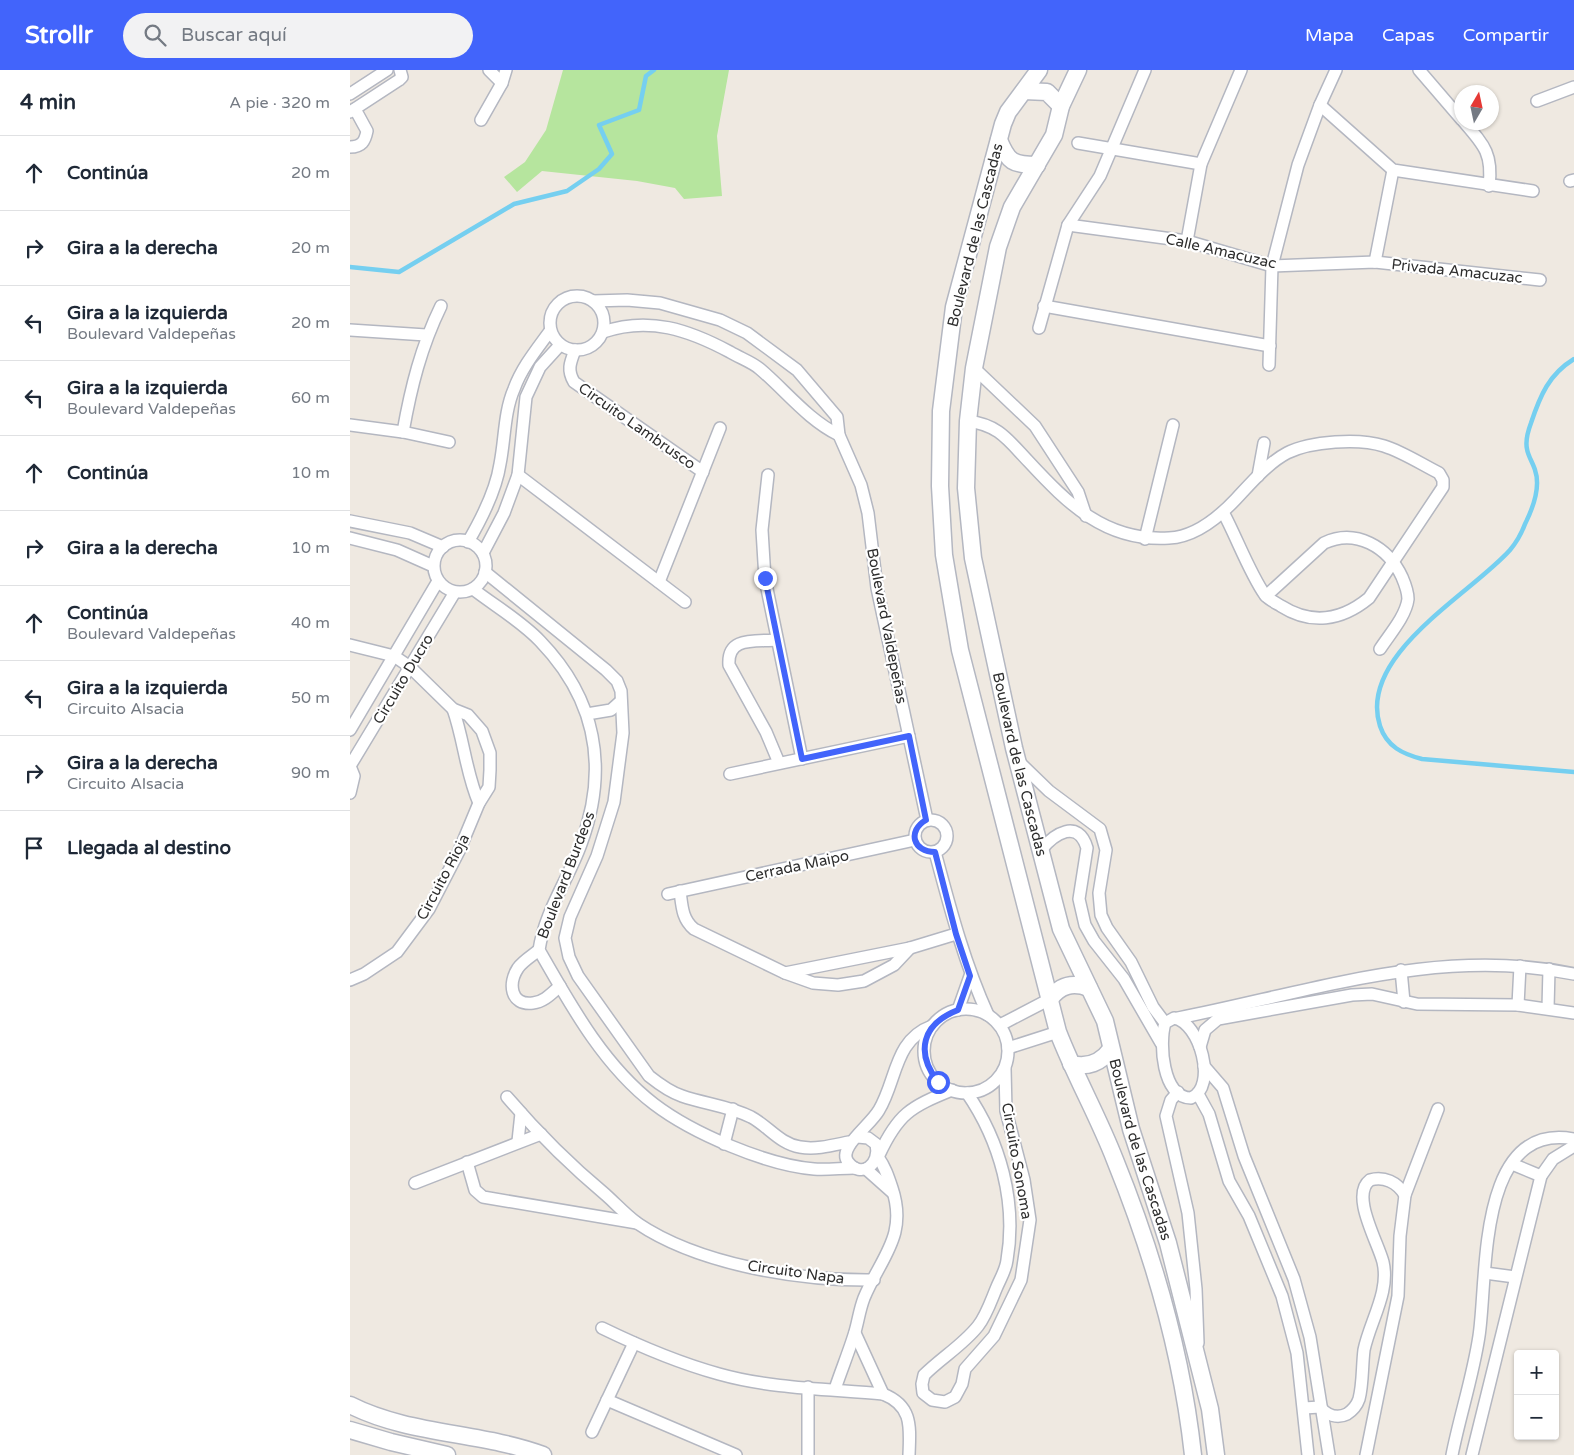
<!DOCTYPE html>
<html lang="es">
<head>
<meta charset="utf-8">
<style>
	:root { --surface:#fff; --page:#f2f2f3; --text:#1f2937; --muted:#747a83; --line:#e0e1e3; --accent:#4264fb }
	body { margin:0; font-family:"Varela Round",sans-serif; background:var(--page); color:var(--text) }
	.controls { position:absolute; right:15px; bottom:15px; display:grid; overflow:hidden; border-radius:5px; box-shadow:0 1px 4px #0004 }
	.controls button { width:45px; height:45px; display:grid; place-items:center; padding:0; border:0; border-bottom:1px solid var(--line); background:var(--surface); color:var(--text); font:25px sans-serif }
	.compass { position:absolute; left:1104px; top:15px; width:45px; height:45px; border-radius:50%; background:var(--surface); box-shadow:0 1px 4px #0004; rotate:9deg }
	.stop { position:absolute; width:15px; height:15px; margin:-11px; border:4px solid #4264fb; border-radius:50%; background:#fff }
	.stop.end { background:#4264fb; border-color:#fff; box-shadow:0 1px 5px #0008 }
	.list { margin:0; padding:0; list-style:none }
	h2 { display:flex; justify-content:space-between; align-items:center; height:65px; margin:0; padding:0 20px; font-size:21px }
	h2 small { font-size:16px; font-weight:400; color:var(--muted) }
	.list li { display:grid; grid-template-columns:32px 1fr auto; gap:15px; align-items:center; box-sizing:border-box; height:75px; padding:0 20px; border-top:1px solid var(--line) }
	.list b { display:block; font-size:19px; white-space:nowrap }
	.list p { margin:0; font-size:16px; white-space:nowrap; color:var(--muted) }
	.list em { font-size:16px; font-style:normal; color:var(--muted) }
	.icon { flex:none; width:28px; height:28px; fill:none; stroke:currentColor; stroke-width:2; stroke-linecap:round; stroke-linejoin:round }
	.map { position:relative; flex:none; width:1224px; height:1385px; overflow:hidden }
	header { display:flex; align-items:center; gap:30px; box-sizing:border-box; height:70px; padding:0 25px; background:var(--accent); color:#fff }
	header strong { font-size:24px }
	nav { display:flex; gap:28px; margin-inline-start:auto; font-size:18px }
	.search { width:350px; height:45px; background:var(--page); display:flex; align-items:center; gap:12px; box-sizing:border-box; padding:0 18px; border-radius:28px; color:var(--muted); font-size:19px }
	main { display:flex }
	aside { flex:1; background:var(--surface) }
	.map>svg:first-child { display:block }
</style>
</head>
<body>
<header>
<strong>Strollr</strong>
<div class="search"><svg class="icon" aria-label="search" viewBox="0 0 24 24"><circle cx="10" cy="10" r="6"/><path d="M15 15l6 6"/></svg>Buscar aquí</div>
<nav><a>Mapa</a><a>Capas</a><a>Compartir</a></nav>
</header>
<main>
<aside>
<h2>4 min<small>A pie · 320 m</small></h2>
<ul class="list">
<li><svg class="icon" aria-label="ahead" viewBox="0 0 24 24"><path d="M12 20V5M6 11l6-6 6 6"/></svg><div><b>Continúa</b></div><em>20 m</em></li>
<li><svg class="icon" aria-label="right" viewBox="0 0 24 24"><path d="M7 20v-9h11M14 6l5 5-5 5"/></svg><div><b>Gira a la derecha</b></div><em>20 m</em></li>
<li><svg class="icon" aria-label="left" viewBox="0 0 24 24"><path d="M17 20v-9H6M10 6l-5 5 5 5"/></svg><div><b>Gira a la izquierda</b><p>Boulevard Valdepeñas</p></div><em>20 m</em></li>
<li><svg class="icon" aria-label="left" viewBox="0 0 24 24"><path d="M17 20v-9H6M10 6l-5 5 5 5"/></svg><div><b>Gira a la izquierda</b><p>Boulevard Valdepeñas</p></div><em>60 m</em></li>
<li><svg class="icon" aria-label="ahead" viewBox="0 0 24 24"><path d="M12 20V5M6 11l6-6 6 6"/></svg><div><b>Continúa</b></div><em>10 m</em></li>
<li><svg class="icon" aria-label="right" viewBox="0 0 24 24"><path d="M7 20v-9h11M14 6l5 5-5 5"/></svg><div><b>Gira a la derecha</b></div><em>10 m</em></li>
<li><svg class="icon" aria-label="ahead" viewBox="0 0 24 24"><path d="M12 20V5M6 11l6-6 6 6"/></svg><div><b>Continúa</b><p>Boulevard Valdepeñas</p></div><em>40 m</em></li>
<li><svg class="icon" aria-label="left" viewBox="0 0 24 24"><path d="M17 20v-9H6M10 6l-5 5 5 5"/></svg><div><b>Gira a la izquierda</b><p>Circuito Alsacia</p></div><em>50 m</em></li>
<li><svg class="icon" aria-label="right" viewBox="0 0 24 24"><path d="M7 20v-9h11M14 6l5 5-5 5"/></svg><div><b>Gira a la derecha</b><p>Circuito Alsacia</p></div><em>90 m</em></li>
<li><svg class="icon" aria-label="arrive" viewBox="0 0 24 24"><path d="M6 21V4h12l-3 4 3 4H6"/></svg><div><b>Llegada al destino</b></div></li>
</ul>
</aside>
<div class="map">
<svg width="1224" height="1385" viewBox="0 0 1224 1385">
	<rect width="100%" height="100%" fill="#efe9e1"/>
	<path fill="#b6e59e" d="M213,0H379L367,66L372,126L334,129L325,118L287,111L192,101L167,122L154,107L175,92L196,60Z"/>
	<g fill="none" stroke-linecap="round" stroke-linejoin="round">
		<g stroke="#75cff0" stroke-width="4.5">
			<path d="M0,197L49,202L164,134L217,121L249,99L262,84L249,55L289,40L296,6L304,0"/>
			<path d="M1224,289C1199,304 1190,326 1181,353C1178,361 1175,370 1177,379C1178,386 1183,393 1185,400C1191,417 1183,438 1175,454C1172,462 1166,473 1160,480C1121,524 1007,585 1030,656C1037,677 1053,684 1072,689L1224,702"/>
		</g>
		<g stroke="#b4b7c1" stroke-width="14">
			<g id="minor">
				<path d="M139,0L152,13"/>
				<path d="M1069,0L1112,50"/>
				<path d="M0,24L37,0"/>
				<path d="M1187,31L1224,17"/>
				<path d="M970,35L1043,100L1183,121"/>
				<path d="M0,42L49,10L52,7L50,0"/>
				<path d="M131,50L152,13L156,0"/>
				<path d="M1114,52C1134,75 1143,84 1139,116"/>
				<path d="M728,73L851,94"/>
				<path d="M0,77C12,77 15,71 17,61L5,39"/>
				<path d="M1220,111L1224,110"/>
				<path d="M718,155L837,171L922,196L1025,192L1190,210"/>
				<path d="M837,171L851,94L891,0"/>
				<path d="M1025,192L1043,100"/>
				<circle cx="227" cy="253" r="27"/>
				<path d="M243,231L277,230L310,233L370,250L397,263L447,300L487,347L489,365L511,415L518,443L527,518L577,750"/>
				<path d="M694,236L920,276"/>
				<path d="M689,258L718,155L750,106L795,0"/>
				<path d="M0,260L76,265"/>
				<path d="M253,262C299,246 339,260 380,282C390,288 402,292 410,299C436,321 458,350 489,365"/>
				<path d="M225,280C220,293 217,300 224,312L353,402"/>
				<path d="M919,295L922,196L948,95L970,35L986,0"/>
				<path d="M624,298L685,356L728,422L736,446"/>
				<path d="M618,351C649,355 658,370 679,392C718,434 756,472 819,468C845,467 869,447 886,429C901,413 918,393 937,383C961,371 1009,368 1034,376C1053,382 1071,394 1089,403L1093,410V417L1019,528C991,551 961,555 931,536C926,533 918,529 915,525C900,504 886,466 873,442"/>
				<path d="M0,355L53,362L99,372"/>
				<path d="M53,362C61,317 71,277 91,236"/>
				<path d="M168,405L335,532"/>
				<path d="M418,405L412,460L415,509L452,689"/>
				<path d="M908,406L914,373"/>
				<path d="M0,451L60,463L93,477"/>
				<path d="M0,468L47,480L83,496"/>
				<path d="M795,469L823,355"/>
				<circle cx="110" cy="496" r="26"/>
				<path d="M118,472C132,448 146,421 150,394C155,369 154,342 164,319C172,297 187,279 200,261"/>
				<path d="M133,483L154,443L168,405L176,327L190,297L210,275"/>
				<path d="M135,502L256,600L267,611L271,621L273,663L264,732L247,786L220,847L215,868L219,887L228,906L299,1006C309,1014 320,1022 332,1026C355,1034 379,1036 401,1047C418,1056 430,1074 450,1077C466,1080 484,1075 499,1072"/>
				<path d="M309,512L370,358"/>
				<path d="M123,519C145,536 171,551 190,571C246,629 259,698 231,774C218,810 195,841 189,880C220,934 253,995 304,1034C342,1063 416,1095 464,1099C477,1100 492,1098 505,1098"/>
				<path d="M916,526L974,473C1006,458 1038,477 1052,507C1055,514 1058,521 1058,529C1056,546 1039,565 1030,579"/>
				<path d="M427,570C405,572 377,566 379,595L416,662L429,693"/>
				<path d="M0,575L44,586L60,597L103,639L118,645L132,661L140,683V700L139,717L129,733L109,781L79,839L47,882L14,904L0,910"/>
				<path d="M103,639C114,670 116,704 129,733"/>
				<path d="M237,644L261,640L271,631"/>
				<path d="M0,660L88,511"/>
				<path d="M668,691L699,721L750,759L756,780L749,823L751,845L757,858L781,892L803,937L815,953"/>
				<path d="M0,696L105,522"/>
				<path d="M0,696L4,706L0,723"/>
				<path d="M380,704L559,666"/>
				<circle cx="581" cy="766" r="16"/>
				<path d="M691,780C704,764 728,748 737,778L729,829L735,855L744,871L774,909L811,973"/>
				<path d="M585,782C600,838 614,892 638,945"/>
				<path d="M330,821C332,836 332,849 344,859L435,903L463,913L488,915L514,911L544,895L560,878L606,864"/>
				<path d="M318,824L565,770"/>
				<path d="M189,880C183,885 173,891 168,898C158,913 160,936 183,933C194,932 202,923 210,916"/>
				<path d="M1051,900L1054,932"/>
				<path d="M435,903L560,878"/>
				<path d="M1168,935L1170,896"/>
				<path d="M1198,938L1199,899"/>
				<circle cx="616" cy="981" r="42"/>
				<path d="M608,940L620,906"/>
				<path d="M824,948C850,952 868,1017 841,1028C812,1028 809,972 815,953Z"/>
				<path d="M828,948C960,922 1089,876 1224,904"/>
				<path d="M650,955L700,929"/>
				<path d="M850,977L855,960L868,949L1002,925L1022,924L1067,934L1168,935L1224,943"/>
				<path d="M658,978L708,962"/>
				<path d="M854,996L873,1018L894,1086L944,1209L960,1267L979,1385"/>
				<path d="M828,1022L821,1030L816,1046L838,1143L846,1219L848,1273"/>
				<path d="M617,1023C650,1071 667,1132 657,1190C656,1200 650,1209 646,1219C641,1231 636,1246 628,1256C613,1275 591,1288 574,1305L572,1314L573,1323L582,1330L595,1332L605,1327L612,1314L615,1299L644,1266L671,1210L680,1150L674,1110L656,1041L655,999"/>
				<path d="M848,1024L859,1044L879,1111L899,1146L932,1226L947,1283L958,1385"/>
				<path d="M157,1027C187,1062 220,1095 256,1125C266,1134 276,1145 287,1153C349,1195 450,1211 524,1210"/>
				<path d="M508,1067L518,1068L526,1074C531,1095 511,1109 498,1092C487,1078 520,1056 529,1040C547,1010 544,970 582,956"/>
				<path d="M168,1071L171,1043"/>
				<path d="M374,1074L383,1039"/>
				<path d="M529,1085C548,1044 560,1037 602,1020"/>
				<path d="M117,1092L125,1120L133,1127L287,1153"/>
				<path d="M1162,1094L1191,1106"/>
				<path d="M516,1099L543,1123"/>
				<path d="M65,1113L191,1064"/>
				<path d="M1135,1203L1165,1207"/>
				<path d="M252,1258C289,1276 329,1293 369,1304C422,1319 480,1319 533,1324C563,1336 560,1357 559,1385"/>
				<path d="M505,1263L533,1324"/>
				<path d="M458,1317V1385"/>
				<path d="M485,1319C491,1301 498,1284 504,1265C508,1253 509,1241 514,1228C531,1187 558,1166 542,1118C538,1106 535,1097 528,1087"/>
				<path d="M257,1330L386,1385"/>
				<path d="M954,1338L970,1337C977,1345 987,1349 997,1344C1003,1340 1007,1335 1009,1329C1013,1314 1012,1296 1014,1280C1020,1251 1040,1222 1033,1192C1028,1172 1000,1125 1020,1110C1034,1106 1047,1112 1055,1125"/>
				<path d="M242,1362L284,1273"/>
				<path d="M1016,1385L1048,1226L1050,1166L1055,1125L1088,1039"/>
				<path d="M1102,1385C1110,1345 1123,1306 1129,1266C1138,1208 1126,1051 1224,1069"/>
				<path d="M1122,1385L1191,1106L1203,1089L1224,1076"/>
			</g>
		</g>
		<g stroke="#b4b7c1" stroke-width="19">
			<g id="secondary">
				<path d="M689,0L658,42L653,54L604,237L591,341L590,416L594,485L610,580L708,962C725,1006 748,1046 765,1090C803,1184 832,1284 843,1385"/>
				<path id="s1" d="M728,0L711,36L704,65L662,137L648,177L624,298L618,351L616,418L623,488L664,678L711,859L755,951L781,1059L818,1173L860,1339L866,1385"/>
				<path d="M674,21L697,22L711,36"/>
				<path d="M649,70C658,92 663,95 687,95"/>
				<path d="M700,929C710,915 723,912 739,918"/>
				<path d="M721,994C737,998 751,993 761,979"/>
				<path d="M0,1335C59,1365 131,1362 193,1385"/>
				<path d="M0,1360L41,1372L97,1385"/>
			</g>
		</g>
		<use href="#minor" stroke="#fff" stroke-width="11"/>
		<use href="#secondary" stroke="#fff" stroke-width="16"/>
	</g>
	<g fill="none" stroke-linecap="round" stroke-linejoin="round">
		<path stroke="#4264fb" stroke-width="6" d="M415,508L452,689L559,666L576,750C557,761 563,782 585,782L606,864L620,906L608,940C572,954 565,982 588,1012"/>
	</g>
	<g text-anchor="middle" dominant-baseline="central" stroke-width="4.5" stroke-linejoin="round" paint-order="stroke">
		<g font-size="15" fill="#2e2e2e" stroke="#fff">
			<text transform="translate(625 165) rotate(-76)">Boulevard de las Cascadas</text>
			<text transform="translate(871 181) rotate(13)">Calle Amacuzac</text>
			<text transform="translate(1107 201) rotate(6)">Privada Amacuzac</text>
			<text transform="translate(287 356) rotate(35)">Circuito Lambrusco</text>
			<text transform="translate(537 556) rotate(79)">Boulevard Valdepeñas</text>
			<text transform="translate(53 609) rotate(-59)">Circuito Ducro</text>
			<text stroke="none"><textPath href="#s1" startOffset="721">Boulevard de las Cascadas</textPath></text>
			<text transform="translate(447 796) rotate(-12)">Cerrada Maipo</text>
			<text transform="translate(216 805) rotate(-69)">Boulevard Burdeos</text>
			<text transform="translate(93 807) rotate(-62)">Circuito Rioja</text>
			<text stroke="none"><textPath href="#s1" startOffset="1126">Boulevard de las Cascadas</textPath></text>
			<text transform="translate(667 1091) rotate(80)">Circuito Sonoma</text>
			<text transform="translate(446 1202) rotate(8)">Circuito Napa</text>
		</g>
	</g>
</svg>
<div class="controls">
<button>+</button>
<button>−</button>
</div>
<svg class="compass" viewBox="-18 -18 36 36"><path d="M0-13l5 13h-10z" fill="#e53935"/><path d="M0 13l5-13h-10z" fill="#747a83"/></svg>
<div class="stop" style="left:588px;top:1012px"></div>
<div class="stop end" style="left:415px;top:508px"></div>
</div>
</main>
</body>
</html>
